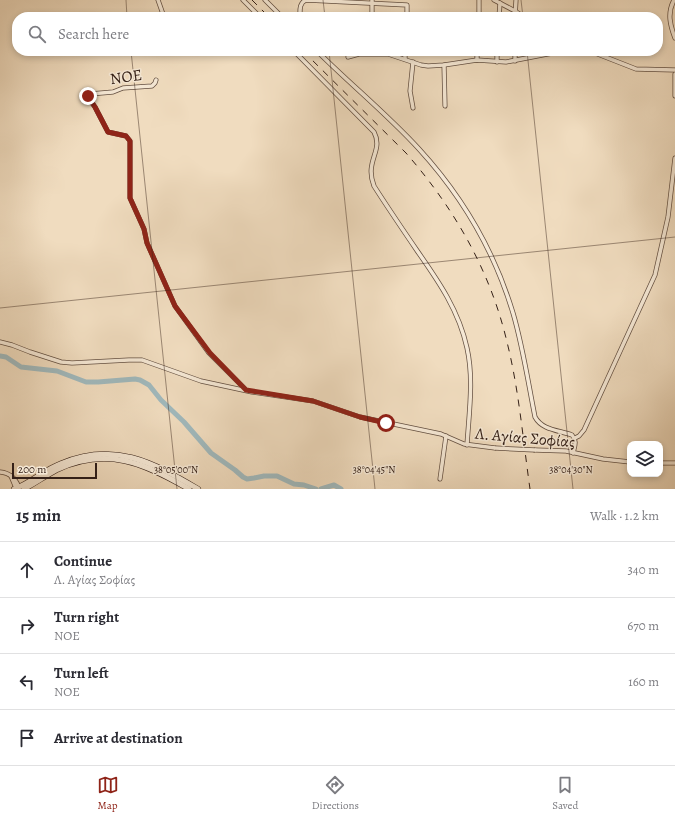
<!DOCTYPE html>
<html lang="en">
<head>
<meta charset="utf-8">
<style>
	:root { --surface:#fff; --page:#f7f7f7; --text:#2b2b33; --muted:#7c7c81; --line:#e1e1e2; --accent:#8f2418 }
	body { margin:0; font-family:Alegreya,serif; background:var(--page); color:var(--text) }
	.controls { position:absolute; right:12px; bottom:12px; display:grid; overflow:hidden; border-radius:8px; box-shadow:0 2px 6px #0003 }
	.controls button { width:36px; height:36px; display:grid; place-items:center; padding:0; border:0; border-bottom:1px solid var(--line); background:var(--surface); color:var(--text); font:20px sans-serif }
	.scale { position:absolute; left:12px; bottom:10px; width:85px; box-sizing:border-box; padding-left:4px; border:2px solid #342017; border-top:0; font-size:11px; line-height:14px; white-space:nowrap; color:#342017; -webkit-text-stroke:3px #f5e8d5; paint-order:stroke }
	.stop { position:absolute; width:12px; height:12px; margin:-9px; border:3px solid #8f2418; border-radius:50%; background:#fff }
	.stop.end { background:#8f2418; border-color:#fff; box-shadow:0 1px 4px #0008 }
	.list { margin:0; padding:0; list-style:none }
	h2 { display:flex; justify-content:space-between; align-items:center; height:52px; margin:0; padding:0 16px; font-size:17px }
	h2 small { font-size:13px; font-weight:400; color:var(--muted) }
	.list li { display:grid; grid-template-columns:26px 1fr auto; gap:12px; align-items:center; box-sizing:border-box; height:56px; padding:0 16px; border-top:1px solid var(--line) }
	.list b { display:block; font-size:15px; white-space:nowrap }
	.list p { margin:0; font-size:13px; white-space:nowrap; color:var(--muted) }
	.list em { font-size:13px; font-style:normal; color:var(--muted) }
	.icon { flex:none; width:22px; height:22px; fill:none; stroke:currentColor; stroke-width:2; stroke-linecap:round; stroke-linejoin:round }
	.map { position:relative; flex:none; width:675px; height:489px; overflow:hidden }
	.search { position:absolute; background:var(--surface); box-shadow:0 2px 6px #0003; left:12px; right:12px; top:12px; height:44px; display:flex; align-items:center; gap:10px; box-sizing:border-box; padding:0 14px; border-radius:16px; color:var(--muted); font-size:15px }
	.sheet { height:276px; background:var(--surface) }
	nav { display:flex; justify-content:space-around; align-items:center; box-sizing:border-box; height:56px; border-top:1px solid var(--line); background:var(--surface); font-size:11px; color:var(--muted) }
	nav a { display:grid; justify-items:center; gap:2px }
	nav .on { color:var(--accent) }
	.map>svg:first-child { display:block }
</style>
</head>
<body>
<div class="map">
<svg width="675" height="489" viewBox="0 0 675 489">
	<rect width="100%" height="100%" fill="#f0dcbf"/>
	<filter id="stains"><feTurbulence type="fractalNoise" baseFrequency=".005" numOctaves="4"/><feColorMatrix values="0 0 0 0 .2 0 0 0 0 .09 0 0 0 0 .02 0 0 0 .5 -.17"/></filter>
	<radialGradient id="worn" r=".72"><stop offset=".6" stop-color="#630" stop-opacity="0"/><stop offset="1" stop-color="#630" stop-opacity=".3"/></radialGradient>
	<g fill="none" stroke-linecap="round" stroke-linejoin="round">
		<g stroke="#a0b9bd" stroke-width="5">
			<path d="M0,356L6,357L21,367L57,371L86,382H98L135,379L140,380L149,385L161,400L184,422L211,453L235,470L243,477L247,479L254,478L264,476H277L294,484L304,485L316,489"/>
			<path d="M321,489L334,485L341,489"/>
		</g>
		<g stroke="#634f41" stroke-width="5">
			<g id="street">
				<path d="M158,0L164,17"/>
				<path d="M243,0L260,17"/>
				<path d="M265,0L282,17"/>
				<path d="M494,0L515,11L524,17"/>
				<path d="M674,0C667,13 670,25 675,38"/>
				<path d="M300,17C300,10 299,3 306,0L407,5V17"/>
				<path d="M372,17V0"/>
				<path d="M479,17V0"/>
				<path d="M499,17L500,3"/>
				<path d="M515,17L516,0"/>
				<path d="M294,51L374,132C384,151 364,161 374,186C388,208 403,230 418,252C439,282 459,311 467,348C474,379 469,413 467,445"/>
				<path d="M317,51C350,84 387,114 419,149C462,196 495,253 513,313C523,347 528,382 535,417C542,430 558,430 572,435C577,441 575,445 573,453"/>
				<path d="M590,51L636,69L675,70"/>
				<path d="M348,57L359,54H388L421,65L428,66L444,65L477,60L506,62L563,51"/>
				<path d="M405,59V51"/>
				<path d="M477,60V51"/>
				<path d="M515,61V51"/>
				<path d="M497,62V51"/>
				<path d="M444,65L445,106"/>
				<path d="M675,74V96"/>
				<path d="M156,80L155,83L152,86L123,88L113,92L90,94L88,98L95,107L108,132L126,136L130,141V198L144,229L147,243L175,306L209,353L245,389"/>
				<path d="M413,108L410,91L413,62"/>
				<path d="M0,342L12,345L30,352L61,362L72,363L129,360H142L201,381L252,392L313,401L360,417L441,434L464,444L495,448"/>
				<path d="M575,438L579,436L584,430L655,275L668,217L675,158"/>
				<path d="M535,450L566,451L603,459L630,462"/>
				<path d="M660,463H675"/>
				<path d="M0,472C10,473 15,478 19,487"/>
				<path d="M11,476L16,488"/>
				<path d="M440,479L446,436"/>
			</g>
		</g>
		<g stroke="#342017" stroke-width="6">
			<g id="secondary">
				<path d="M14,489C31,483 44,470 60,464C114,441 152,462 198,489"/>
				<path d="M24,489C35,483 45,476 56,470C107,446 144,463 189,489"/>
			</g>
		</g>
		<use href="#street" stroke="#f5e8d5" stroke-width="3.5"/>
		<use href="#secondary" stroke="#f5e8d5" stroke-width="5"/>
		<g stroke="#342017" stroke-width="1" stroke-dasharray="7 7" stroke-linecap="butt">
			<path d="M252,0L269,17"/>
			<path d="M303,51L406,153C454,208 490,270 507,342C519,390 523,440 530,489"/>
		</g>
		<g stroke="#634f41" stroke-width="5" stroke-linecap="butt">
			<path id="street-bridge" d="M495,448L535,450"/>
		</g>
		<use href="#street-bridge" stroke="#f5e8d5" stroke-width="3.5"/>
	</g>
	<g fill="none" stroke-linecap="round" stroke-linejoin="round">
		<path stroke="#8f2418" stroke-width="5" d="M88,96L95,107L108,132L126,136L130,141V198L144,229L147,243L175,306L210,353L246,390L313,401L360,417L386,423"/>
	</g>
	<path fill="none" stroke="#342017" stroke-width="1" stroke-opacity="0.45" d="M126,0L127,17M323,0L325,17M521,0L523,17M131,51L177,489M329,51L375,489M527,51L573,489M0,308L675,237"/>
	<g text-anchor="middle" dominant-baseline="central" stroke-width="3" stroke-linejoin="round" paint-order="stroke">
		<g font-size="16" fill="#342017" stroke="#f5e8d5">
			<text transform="translate(126 77) rotate(-8)">NOE</text>
			<text transform="translate(525 438) rotate(5)">Λ. Αγίας Σοφίας</text>
		</g>
	</g>
	<g font-size="10" text-anchor="middle" fill="#342017" stroke="#f5e8d5" stroke-width="3" stroke-linejoin="round" paint-order="stroke">
		<text x="176" y="473">38°05'00"N</text>
		<text x="374" y="473">38°04'45"N</text>
		<text x="571" y="473">38°04'30"N</text>
	</g>
	<rect width="100%" height="100%" filter="url(#stains)"/>
	<rect width="100%" height="100%" fill="url(#worn)"/>
</svg>
<div class="controls">
<button><svg class="icon" aria-label="layers" viewBox="0 0 24 24"><path d="M12 4l9 5-9 5-9-5zM3 14l9 5 9-5"/></svg></button>
</div>
<div class="scale">200 m</div>
<div class="stop" style="left:386px;top:423px"></div>
<div class="stop end" style="left:88px;top:96px"></div>
<div class="search"><svg class="icon" aria-label="search" viewBox="0 0 24 24"><circle cx="10" cy="10" r="6"/><path d="M15 15l6 6"/></svg>Search here</div>
</div>
<section class="sheet">
<h2>15 min<small>Walk · 1.2 km</small></h2>
<ul class="list">
<li><svg class="icon" aria-label="ahead" viewBox="0 0 24 24"><path d="M12 20V5M6 11l6-6 6 6"/></svg><div><b>Continue</b><p>Λ. Αγίας Σοφίας</p></div><em>340 m</em></li>
<li><svg class="icon" aria-label="right" viewBox="0 0 24 24"><path d="M7 20v-9h11M14 6l5 5-5 5"/></svg><div><b>Turn right</b><p>NOE</p></div><em>670 m</em></li>
<li><svg class="icon" aria-label="left" viewBox="0 0 24 24"><path d="M17 20v-9H6M10 6l-5 5 5 5"/></svg><div><b>Turn left</b><p>NOE</p></div><em>160 m</em></li>
<li><svg class="icon" aria-label="arrive" viewBox="0 0 24 24"><path d="M6 21V4h12l-3 4 3 4H6"/></svg><div><b>Arrive at destination</b></div></li>
</ul>
</section>
<nav>
<a class="on"><svg class="icon" aria-label="map" viewBox="0 0 24 24"><path d="M3 6l6-2 6 2 6-2v14l-6 2-6-2-6 2zM9 4v14M15 6v14"/></svg>Map</a>
<a><svg class="icon" aria-label="directions" viewBox="0 0 24 24"><path d="M12 3l9 9-9 9-9-9zM9 14v-3h6M13 9l2 2-2 2"/></svg>Directions</a>
<a><svg class="icon" aria-label="saved" viewBox="0 0 24 24"><path d="M7 4h10v16l-5-4-5 4z"/></svg>Saved</a>
</nav>
</body>
</html>
